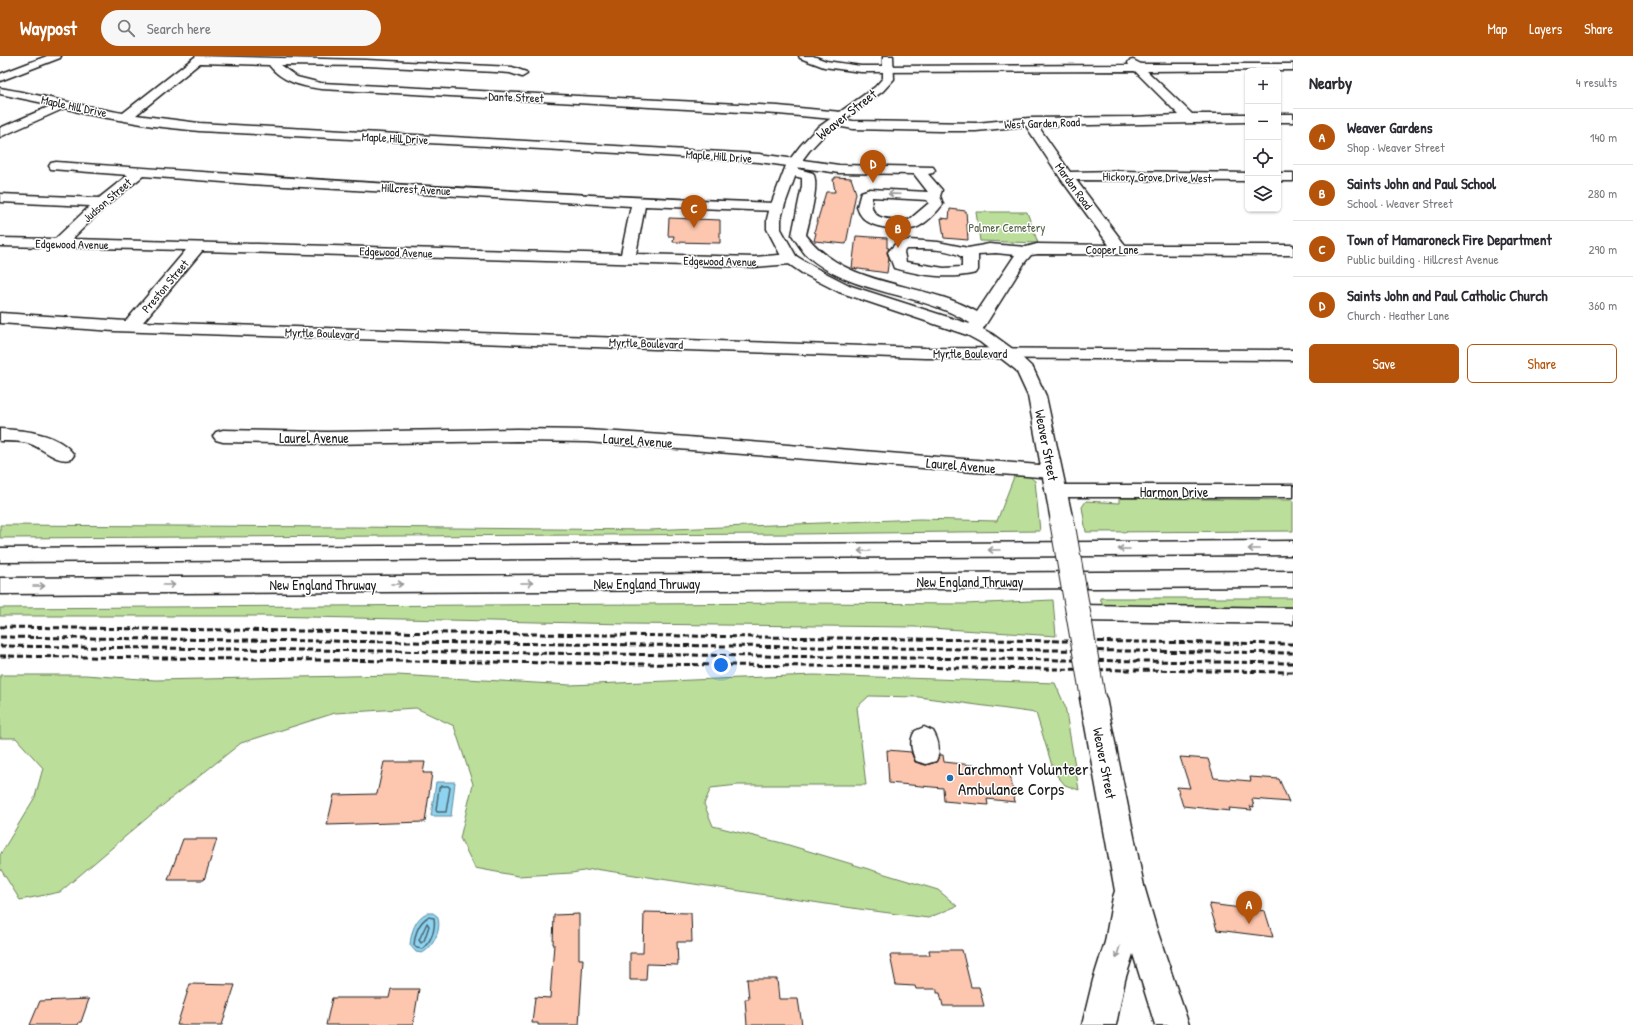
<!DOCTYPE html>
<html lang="en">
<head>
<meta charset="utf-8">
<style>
	:root { --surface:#fff; --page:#f7f7f7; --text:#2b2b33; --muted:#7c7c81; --line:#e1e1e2; --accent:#b45309 }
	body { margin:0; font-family:"Patrick Hand",sans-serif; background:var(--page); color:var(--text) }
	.controls { position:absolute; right:12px; top:12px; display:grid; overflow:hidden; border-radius:6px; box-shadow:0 1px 3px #0004 }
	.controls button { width:36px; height:36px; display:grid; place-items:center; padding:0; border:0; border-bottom:1px solid var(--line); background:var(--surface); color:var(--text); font:20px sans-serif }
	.you { position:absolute; left:721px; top:609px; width:14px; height:14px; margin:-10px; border:3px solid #fff; border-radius:50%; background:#1a73e8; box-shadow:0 0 0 6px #1a73e833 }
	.badge { display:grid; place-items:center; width:26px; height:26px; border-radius:50%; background:var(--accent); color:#fff; font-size:13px; font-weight:700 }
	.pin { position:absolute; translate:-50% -33px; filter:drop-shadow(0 1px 2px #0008) }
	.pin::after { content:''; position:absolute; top:21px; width:14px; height:12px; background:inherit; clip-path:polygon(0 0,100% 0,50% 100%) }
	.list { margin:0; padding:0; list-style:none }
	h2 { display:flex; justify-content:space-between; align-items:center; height:52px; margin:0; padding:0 16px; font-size:17px }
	h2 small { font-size:13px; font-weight:400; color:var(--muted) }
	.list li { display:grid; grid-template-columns:26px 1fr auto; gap:12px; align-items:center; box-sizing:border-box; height:56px; padding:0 16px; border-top:1px solid var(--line) }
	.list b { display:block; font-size:15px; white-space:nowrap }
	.list p { margin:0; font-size:13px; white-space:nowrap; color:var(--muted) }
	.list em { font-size:13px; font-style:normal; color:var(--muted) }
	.actions { display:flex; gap:8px; padding:12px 16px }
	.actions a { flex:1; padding:9px 0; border:1px solid var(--accent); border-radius:6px; text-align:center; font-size:14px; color:var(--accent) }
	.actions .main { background:var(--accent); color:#fff }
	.icon { flex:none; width:22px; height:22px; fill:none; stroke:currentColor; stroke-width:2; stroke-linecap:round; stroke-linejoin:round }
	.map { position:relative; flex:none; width:1293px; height:969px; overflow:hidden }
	header { display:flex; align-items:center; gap:24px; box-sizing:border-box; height:56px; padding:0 20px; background:var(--accent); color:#fff }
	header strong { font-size:19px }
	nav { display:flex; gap:22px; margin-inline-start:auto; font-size:14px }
	.search { width:280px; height:36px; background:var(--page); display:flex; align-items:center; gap:10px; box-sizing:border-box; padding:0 14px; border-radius:22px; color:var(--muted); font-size:15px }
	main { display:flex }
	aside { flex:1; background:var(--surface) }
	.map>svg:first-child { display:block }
</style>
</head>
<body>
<header>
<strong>Waypost</strong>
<div class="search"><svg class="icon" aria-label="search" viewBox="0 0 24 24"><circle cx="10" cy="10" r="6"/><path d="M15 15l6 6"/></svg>Search here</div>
<nav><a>Map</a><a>Layers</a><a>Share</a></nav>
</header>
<main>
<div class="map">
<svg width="1293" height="969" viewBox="0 0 1293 969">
	<rect width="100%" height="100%" fill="#fff"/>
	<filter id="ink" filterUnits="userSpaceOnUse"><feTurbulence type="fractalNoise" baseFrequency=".025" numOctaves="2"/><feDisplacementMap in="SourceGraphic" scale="8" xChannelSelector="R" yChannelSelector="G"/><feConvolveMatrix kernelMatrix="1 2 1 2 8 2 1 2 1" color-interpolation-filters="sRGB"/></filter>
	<g filter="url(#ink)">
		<g fill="#bbdf9a" stroke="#6c7e5b">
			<path d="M976,156H1027L1038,187L980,185Z"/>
			<path d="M1015,418L1030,421L1035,425L1040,475L792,478L0,482V469L354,471L649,474L920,463L997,465Z"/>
			<path d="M1119,442L1293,444V475L1086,476L1082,451L1086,445L1119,447Z"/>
			<path d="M1100,542H1293V551L1103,549Z"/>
			<path d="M1053,544L1056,580L915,571L627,568L265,560H0V552L804,547L965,548Z"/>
			<path d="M0,619H85L155,624L397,619L570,629L814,619L1055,627L1065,650L1079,734L1065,729L1054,716L1036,657L919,641L869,640L857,651L866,729H738L711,732L704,748L713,770L782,787L938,834L957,850L928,862L859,853L595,813L572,817L518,820L475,812L460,782L473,728L454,670L416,652L335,657L241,687L153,757L60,836L20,844L0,812V799L35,741L43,712L16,682H0Z"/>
		</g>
		<g fill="#8ed3ef" stroke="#608a9b">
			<path d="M436,726H455L451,760H431Z"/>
			<path d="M427,857H433L437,860C443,872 433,892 422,897L416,896L410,889C411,877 415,862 427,857Z"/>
		</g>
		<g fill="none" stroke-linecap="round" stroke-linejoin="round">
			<g stroke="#4a6570" stroke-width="1.5">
				<path d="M441,730H448L450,732L446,756H437L436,754L439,732Z"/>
				<path d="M428,861L434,862C436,873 431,886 422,893L417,892L414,889C415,878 418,867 428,861Z"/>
				<path d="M427,867L429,870L424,885L421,887L419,884Z"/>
			</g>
		</g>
		<g fill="#fcc6af" stroke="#1c1c1c">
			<path d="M835,121L851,122L856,137L846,188L814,185L816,177L814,176L826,136H835L833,123H835Z"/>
			<path d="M950,153L966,155L968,184L944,182L941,162L949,163Z"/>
			<path d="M669,162L720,164V187L673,186L674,180H668Z"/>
			<path d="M856,180L887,182V192H889L887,197L889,202L887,217L852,212Z"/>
			<path d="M887,694L911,696L915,706L926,709L936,706L940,699H943L944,706L982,710L983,715L1010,718L1015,746L987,743L988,749L944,745L943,732L889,727Z"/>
			<path d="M1180,701L1208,703L1214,722L1251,725L1250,721L1279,723L1289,746L1252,743L1254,751L1250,750L1252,754L1229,752L1230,755L1183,750L1177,731L1190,732Z"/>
			<path d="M384,706H425L423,717H432L425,766L327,769L334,739L377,738Z"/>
			<path d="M183,783H217L204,824H168Z"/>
			<path d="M1209,848L1265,855L1273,881L1217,874Z"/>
			<path d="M644,856L691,857L692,886H677L678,909L647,908L646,924H630V897H643Z"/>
			<path d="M579,858V903H583L579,969H538V967H532L535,941L550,942L554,888H553L554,859Z"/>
			<path d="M929,894H962L971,931H979L984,950H943L940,937H937V933H916L915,930L896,929L890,899H930Z"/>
			<path d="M747,923H777L779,943H798L802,969H747L745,943H749Z"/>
			<path d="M190,928L235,929L222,969H177Z"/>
			<path d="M391,933H419L413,969H326L332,942H389Z"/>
			<path d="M89,943L81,966H79L78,969H30L40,945Z"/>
		</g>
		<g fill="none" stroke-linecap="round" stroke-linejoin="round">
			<g stroke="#1c1c1c" stroke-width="3">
				<g id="minor">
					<path d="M47,0H61L60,2L0,25V18Z"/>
					<path d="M196,0L366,4L512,11L526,16L527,18L522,21L510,17L496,16L366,10L280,9L297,21L321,27L778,50L841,56L845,57L847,60L845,63H842L853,65L976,67L1029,62L1132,61L1179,59L1135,15L861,16L824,11L800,2L799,0H813L826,5L861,10L1129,9L1128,7L1129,5L1133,4L1141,8H1293V14L1147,15L1192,58H1248V66L1038,70L1070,116L1118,115L1248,117V125L1076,124L1125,189H1293V199L1038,198L1031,199L1025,206L979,279L973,280L967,279L964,275L970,267C920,235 852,240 806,199C801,193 796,185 792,179L802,130V122L786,118L784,115L786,112L791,111L813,117C820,128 809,165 806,179C848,234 922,224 977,256L1015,199L996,197L978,198V214L976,217C948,224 921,219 894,212L888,196L897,186L909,184L938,186L968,192L989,188L1026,191L1037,188L1109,189L1061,123L1026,70L976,75H940L853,73L831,69L829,66L833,63L778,58L321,33C301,30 282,26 269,9L200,7L136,59L199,67L759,98L839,109L933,111L935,114L933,117L928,118L942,134L940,140L943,148C937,156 925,169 915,172C910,174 905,173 900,173C883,172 862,170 857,151L861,136L870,133L928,136L914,118L839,117L759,106L618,97L199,75L153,70L85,58L65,52L0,81V72L53,49L0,38V32C42,39 82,50 123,57ZM872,141L927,144L929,147L909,164C891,163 868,167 872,141ZM906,193C923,193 948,192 962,201V211L944,212L906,206L904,196Z"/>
					<rect x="1278" y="58" width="15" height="8"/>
					<path d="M56,106C296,123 536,138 777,147L782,148L784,151L782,154L777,155L645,150L636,198L755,201L791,198L796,200L799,203L796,206L791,208L755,211L202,195L143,266L925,292L1293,294V304L925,302L114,275L0,267V257L126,265L186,194L0,190V182L55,183L90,150L0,146V138L99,142L128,119L51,113L49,110L51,107ZM143,120L250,128L631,150L621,198L72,183L107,149Z"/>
					<rect x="1278" y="117" width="15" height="8"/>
					<path d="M0,373C24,374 59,377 74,399L71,403C55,407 44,392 28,387C19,385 9,385 0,385Z"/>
					<path d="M517,373L587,374L662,379L1052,410L1059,412L1062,416L1059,420L1052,422L587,386L517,385L327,388L223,386L216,384L213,380L216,376L223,374L327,376Z"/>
					<path d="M1055,429H1293V441H1055L1048,440L1045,435L1048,430Z"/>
					<path d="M1078,549L1293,552V568L1078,565L1070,563L1066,557L1070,551Z"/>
					<path d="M924,671L933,675C939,685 941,694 936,705L926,708L916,705C911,694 909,685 915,675Z"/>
				</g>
			</g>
			<g stroke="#1c1c1c" stroke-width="3">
				<g id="major">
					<path d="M883,0H893L894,23L883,35L824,79L809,95L800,107L784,151L781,163V173L796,200L814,211L851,230L979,271L992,278L1014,294L1033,312L1046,340L1073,465L1070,470L1062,472L1054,470L1051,465L1028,340L1016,314L980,286L967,279L839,236L802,217L786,206L781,200L767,173V163L770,151L787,107L801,89L816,73L875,31L883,22Z"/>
					<path d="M1093,632L1102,635L1106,642L1144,830L1156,871L1189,969H1155L1133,898L1125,924L1116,969H1082L1093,924L1105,886L1113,841L1115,835L1080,642L1084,635Z"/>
				</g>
			</g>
			<g stroke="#1c1c1c" stroke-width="3">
				<g id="highway">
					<path d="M1293,485V499L0,506V492Z"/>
					<path d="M1293,515V531L0,538V522Z"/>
				</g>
			</g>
			<use href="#minor" fill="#fff" fill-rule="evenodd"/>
			<use href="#major" fill="#fff" fill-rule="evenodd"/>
			<use href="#highway" fill="#fff" fill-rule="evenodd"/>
			<g stroke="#1c1c1c" stroke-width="3" stroke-dasharray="6 3" stroke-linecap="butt">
				<path d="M0,571L1293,588"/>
				<path d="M0,581L1293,597"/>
				<path d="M0,590L1293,607"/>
				<path d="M0,600L1293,616"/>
			</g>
			<g stroke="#1c1c1c" stroke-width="26" stroke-linecap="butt">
				<path id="major-bridge" d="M1062,465L1093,642"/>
			</g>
			<use href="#major-bridge" stroke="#fff" stroke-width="24"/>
		</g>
		<defs><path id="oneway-shaft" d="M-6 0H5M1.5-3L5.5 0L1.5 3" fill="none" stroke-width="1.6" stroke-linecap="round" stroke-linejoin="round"/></defs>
		<g stroke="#999">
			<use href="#oneway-shaft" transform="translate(894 138) rotate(-178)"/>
			<use href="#oneway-shaft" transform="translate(1124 493) rotate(180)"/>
			<use href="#oneway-shaft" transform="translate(1254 493) rotate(180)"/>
			<use href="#oneway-shaft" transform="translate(994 494) rotate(180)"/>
			<use href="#oneway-shaft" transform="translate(864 495) rotate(180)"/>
			<use href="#oneway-shaft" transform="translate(527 527)"/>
			<use href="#oneway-shaft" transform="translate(397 528)"/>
			<use href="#oneway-shaft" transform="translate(169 529)"/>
			<use href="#oneway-shaft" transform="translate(39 530)"/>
			<use href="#oneway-shaft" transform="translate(1118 896) rotate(107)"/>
		</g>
	</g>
	<circle fill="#1f6fb2" stroke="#fff" stroke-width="1.5" cx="950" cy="722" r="4"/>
	<g text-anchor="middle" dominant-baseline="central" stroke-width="3" stroke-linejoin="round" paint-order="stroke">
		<g font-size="12" fill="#1c1c1c" stroke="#fff">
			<text transform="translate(516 41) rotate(2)">Dante Street</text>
			<text transform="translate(74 50) rotate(12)">Maple Hill Drive</text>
			<text transform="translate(1042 67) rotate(-2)">West Garden Road</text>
			<text transform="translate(395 82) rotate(3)">Maple Hill Drive</text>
			<text transform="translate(719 100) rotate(4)">Maple Hill Drive</text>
			<text transform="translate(1157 121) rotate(1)">Hickory Grove Drive West</text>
			<text transform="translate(1074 130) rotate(54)">Mardon Road</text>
			<text transform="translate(416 133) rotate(3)">Hillcrest Avenue</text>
			<text transform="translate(107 144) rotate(-41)">Judson Street</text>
			<text transform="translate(72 188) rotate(1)">Edgewood Avenue</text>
			<text x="1112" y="193">Cooper Lane</text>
			<text transform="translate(396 196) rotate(2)">Edgewood Avenue</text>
			<text transform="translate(720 205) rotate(1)">Edgewood Avenue</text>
			<text transform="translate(165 230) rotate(-50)">Preston Street</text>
			<text transform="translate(322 277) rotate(2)">Myrtle Boulevard</text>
			<text transform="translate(646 287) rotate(2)">Myrtle Boulevard</text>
			<text x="970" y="297">Myrtle Boulevard</text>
		</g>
		<g font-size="12" fill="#546048" stroke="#fff">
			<text x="1007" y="171">Palmer Cemetery</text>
		</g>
		<g font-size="14" fill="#1c1c1c" stroke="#fff">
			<text transform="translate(846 58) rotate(-38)">Weaver Street</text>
			<text x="314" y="381">Laurel Avenue</text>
			<text transform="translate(638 384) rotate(4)">Laurel Avenue</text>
			<text transform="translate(1047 389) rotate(79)">Weaver Street</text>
			<text transform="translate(961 409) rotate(5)">Laurel Avenue</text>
			<text x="1174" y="435">Harmon Drive</text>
			<text x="970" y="525">New England Thruway</text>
			<text x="647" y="527">New England Thruway</text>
			<text x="323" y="528">New England Thruway</text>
			<text transform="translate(1105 707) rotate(79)">Weaver Street</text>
		</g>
		<g font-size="17" fill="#1c1c1c" stroke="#fff" text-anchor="start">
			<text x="958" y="712">Larchmont Volunteer<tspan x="958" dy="20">Ambulance Corps</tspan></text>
		</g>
	</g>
</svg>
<div class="controls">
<button>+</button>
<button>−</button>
<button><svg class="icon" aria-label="locate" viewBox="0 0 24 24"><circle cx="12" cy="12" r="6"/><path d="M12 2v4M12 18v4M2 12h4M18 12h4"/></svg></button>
<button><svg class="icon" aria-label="layers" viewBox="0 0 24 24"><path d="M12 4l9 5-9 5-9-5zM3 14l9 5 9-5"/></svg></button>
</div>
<div class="you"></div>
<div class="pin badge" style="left:1249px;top:868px">A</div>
<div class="pin badge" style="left:898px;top:192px">B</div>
<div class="pin badge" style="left:694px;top:172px">C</div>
<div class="pin badge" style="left:873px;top:127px">D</div>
</div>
<aside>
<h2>Nearby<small>4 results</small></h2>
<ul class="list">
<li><span class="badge">A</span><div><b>Weaver Gardens</b><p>Shop · Weaver Street</p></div><em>140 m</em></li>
<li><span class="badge">B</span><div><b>Saints John and Paul School</b><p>School · Weaver Street</p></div><em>280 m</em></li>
<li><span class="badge">C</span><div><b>Town of Mamaroneck Fire Department</b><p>Public building · Hillcrest Avenue</p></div><em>290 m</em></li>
<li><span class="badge">D</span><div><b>Saints John and Paul Catholic Church</b><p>Church · Heather Lane</p></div><em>360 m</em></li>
</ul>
<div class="actions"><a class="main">Save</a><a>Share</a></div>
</aside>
</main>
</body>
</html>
